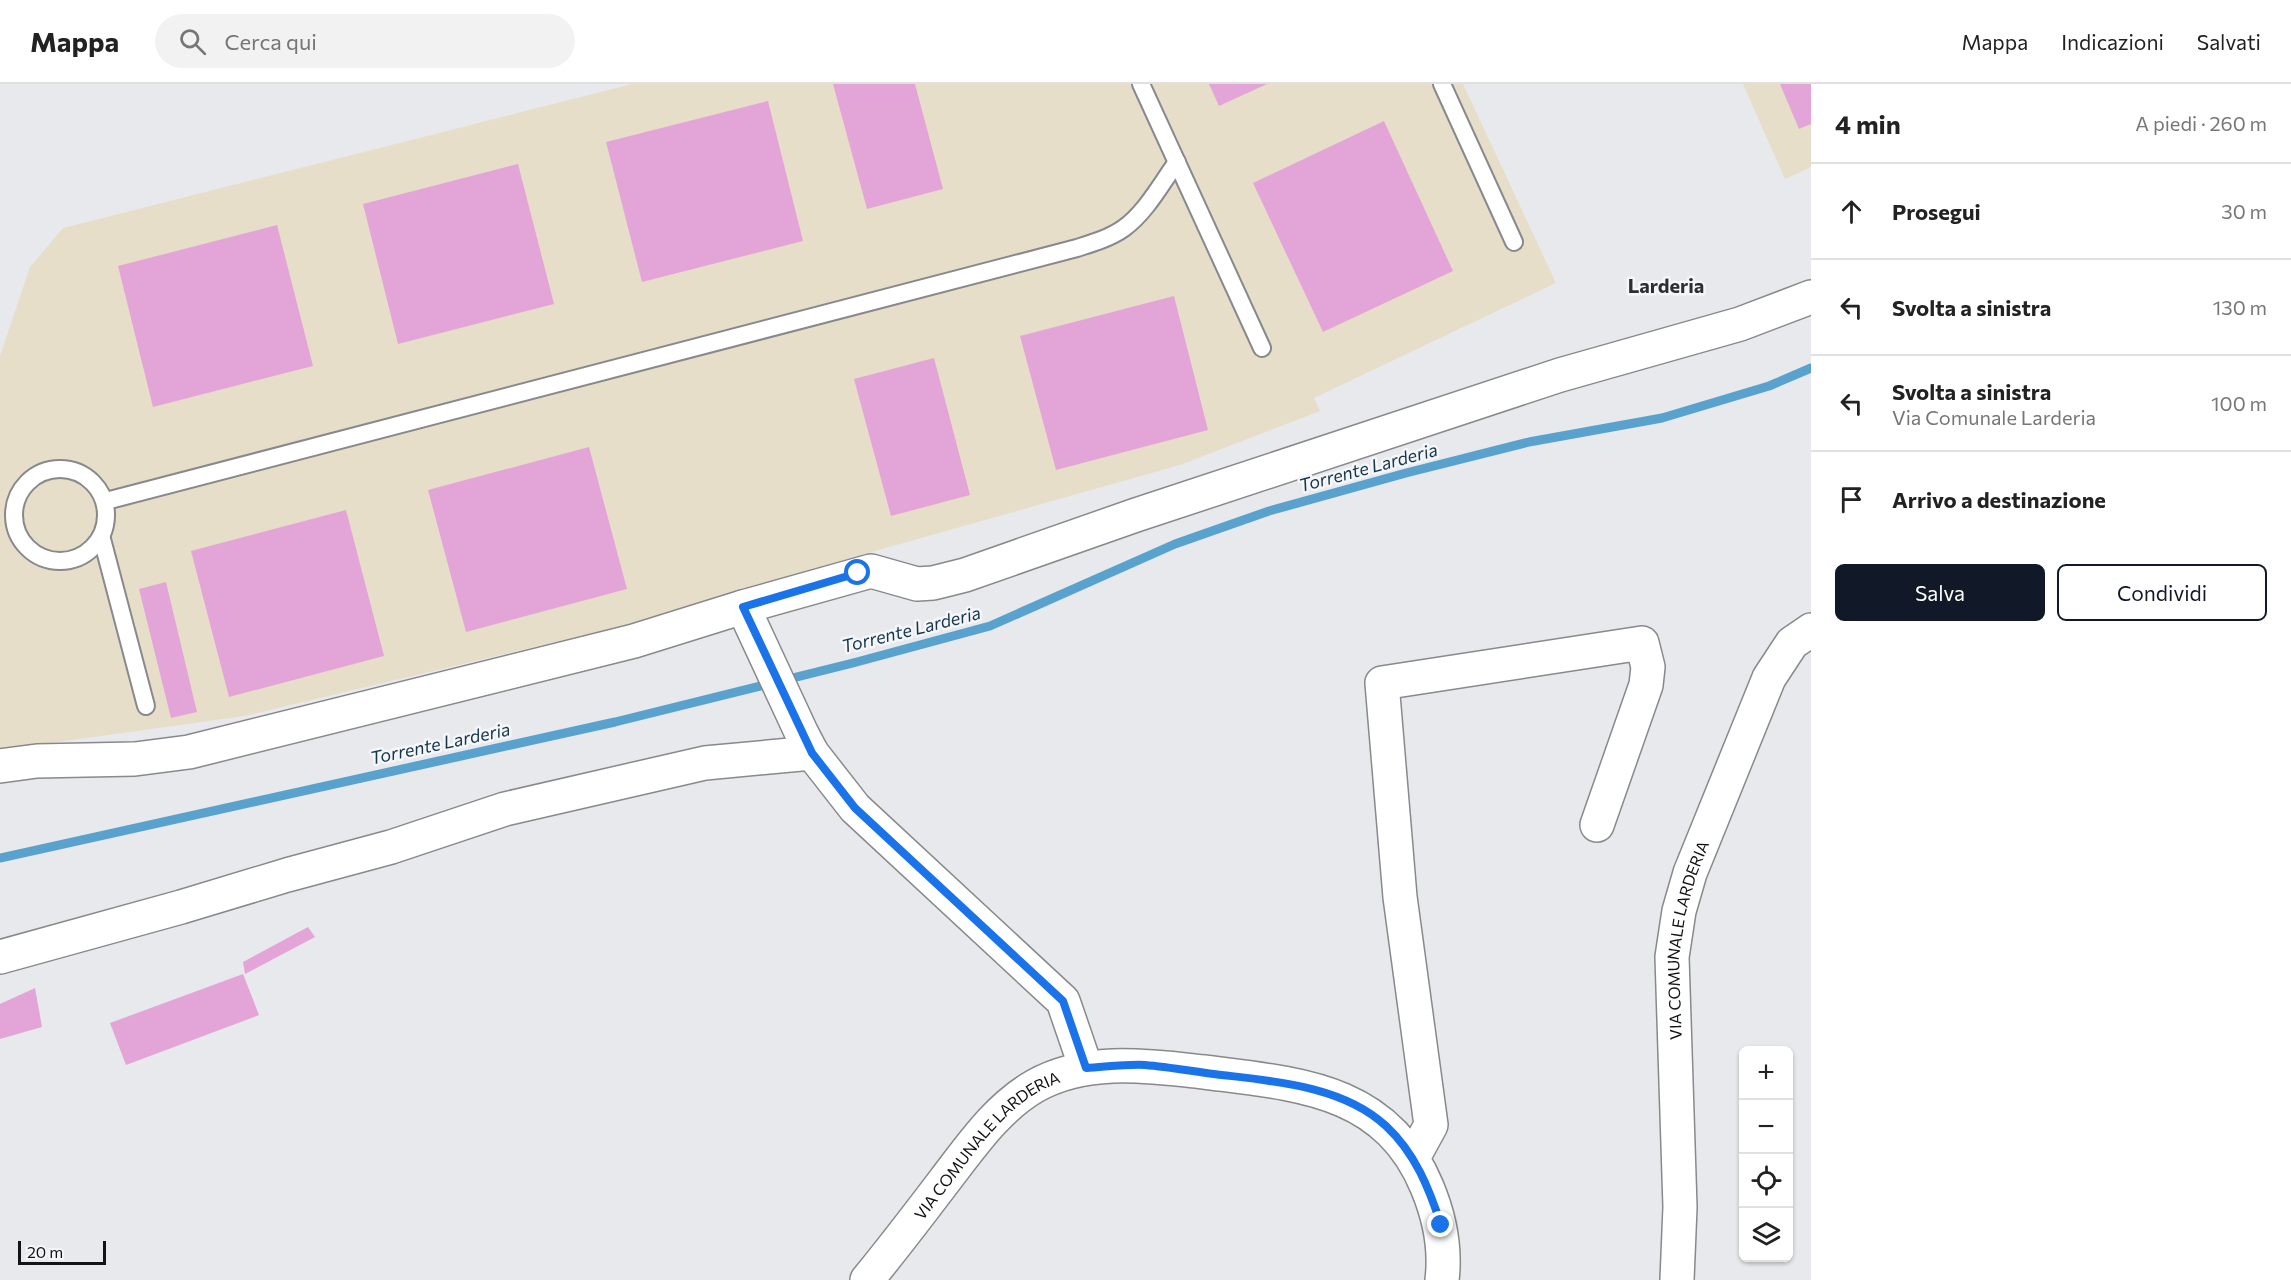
<!DOCTYPE html>
<html lang="it">
<head>
<meta charset="utf-8">
<style>
	:root { --surface:#fff; --page:#f2f2f2; --text:#222; --muted:#767676; --line:#e0e0e0; --accent:#111827 }
	body { margin:0; font-family:Commissioner,sans-serif; background:var(--page); color:var(--text) }
	.controls { position:absolute; right:18px; bottom:18px; display:grid; overflow:hidden; border-radius:9px; box-shadow:0 2px 4px #0004 }
	.controls button { width:54px; height:54px; display:grid; place-items:center; padding:0; border:0; border-bottom:2px solid var(--line); background:var(--surface); color:var(--text); font:30px sans-serif }
	.scale { position:absolute; left:18px; bottom:15px; width:88px; box-sizing:border-box; padding-left:6px; border:3px solid #121314; border-top:0; font-size:16px; line-height:21px; white-space:nowrap; color:#121314; -webkit-text-stroke:4px #f4f6fa; paint-order:stroke }
	.stop { position:absolute; width:18px; height:18px; margin:-14px; border:4px solid #1a73e8; border-radius:50%; background:#fff }
	.stop.end { background:#1a73e8; border-color:#fff; box-shadow:0 2px 6px #0008 }
	.list { margin:0; padding:0; list-style:none }
	h2 { display:flex; justify-content:space-between; align-items:center; height:78px; margin:0; padding:0 24px; font-size:26px }
	h2 small { font-size:20px; font-weight:400; color:var(--muted) }
	.list li { display:grid; grid-template-columns:39px 1fr auto; gap:18px; align-items:center; box-sizing:border-box; height:96px; padding:0 24px; border-top:2px solid var(--line) }
	.list b { display:block; font-size:22px; white-space:nowrap }
	.list p { margin:0; font-size:20px; white-space:nowrap; color:var(--muted) }
	.list em { font-size:20px; font-style:normal; color:var(--muted) }
	.actions { display:flex; gap:12px; padding:18px 24px }
	.actions a { flex:1; padding:14px 0; border:2px solid var(--accent); border-radius:9px; text-align:center; font-size:21px; color:var(--accent) }
	.actions .main { background:var(--accent); color:#fff }
	.icon { flex:none; width:33px; height:33px; fill:none; stroke:currentColor; stroke-width:2; stroke-linecap:round; stroke-linejoin:round }
	.map { position:relative; flex:none; width:1811px; height:1196px; overflow:hidden }
	header { display:flex; align-items:center; gap:36px; box-sizing:border-box; height:84px; padding:0 30px; background:var(--surface); border-bottom:2px solid var(--line) }
	header strong { font-size:28px }
	nav { display:flex; gap:33px; margin-inline-start:auto; font-size:21px }
	.search { width:420px; height:54px; background:var(--page); display:flex; align-items:center; gap:15px; box-sizing:border-box; padding:0 21px; border-radius:33px; color:var(--muted); font-size:22px }
	main { display:flex }
	aside { flex:1; background:var(--surface) }
	.map>svg:first-child { display:block }
</style>
</head>
<body>
<header>
<strong>Mappa</strong>
<div class="search"><svg class="icon" aria-label="search" viewBox="0 0 24 24"><circle cx="10" cy="10" r="6"/><path d="M15 15l6 6"/></svg>Cerca qui</div>
<nav><a>Mappa</a><a>Indicazioni</a><a>Salvati</a></nav>
</header>
<main>
<div class="map">
<svg width="1811" height="1196" viewBox="0 0 1811 1196">
	<rect width="100%" height="100%" fill="#e7e9ed"/>
	<g fill="#e7dec9">
		<path d="M632,0H1463L1556,199L1314,314L1320,327L1180,381L875,467L736,508L677,529L245,632L0,666V272L30,183L63,144Z"/>
		<path d="M1743,0H1811V83L1785,95Z"/>
	</g>
	<g fill="none" stroke-linecap="round" stroke-linejoin="round">
		<path stroke="#5aa2ce" stroke-width="9" d="M0,774L615,638L853,579L990,542L1175,460L1269,427L1406,389L1529,358L1662,334L1769,302L1811,284"/>
	</g>
	<g fill="#e3a5d7">
		<path d="M833,0H915L943,105L867,125Z"/>
		<path d="M1209,0H1267L1219,22Z"/>
		<path d="M1780,0H1811V40L1799,45Z"/>
		<path d="M768,17L803,157L642,198L606,58Z"/>
		<path d="M1384,37L1453,187L1323,248L1253,99Z"/>
		<path d="M518,80L554,220L398,260L363,120Z"/>
		<path d="M277,141L313,282L153,323L118,182Z"/>
		<path d="M1174,212L1208,346L1056,386L1020,252Z"/>
		<path d="M934,274L970,411L891,432L854,295Z"/>
		<path d="M589,363L627,505L466,548L428,406Z"/>
		<path d="M346,426L384,572L229,613L191,467Z"/>
		<path d="M166,498L197,628L171,634L139,505Z"/>
		<path d="M308,843L315,853L245,890L243,878Z"/>
		<path d="M243,890L259,931L126,981L110,939Z"/>
		<path d="M35,904L42,943L0,955V920Z"/>
	</g>
	<g fill="none" stroke-linecap="round" stroke-linejoin="round">
		<g stroke="#87898d" stroke-width="20">
			<g id="service">
				<path d="M1141,0L1262,264"/>
				<path d="M1442,0L1514,158"/>
				<circle cx="60" cy="431" r="46"/>
				<path d="M106,417L1077,164C1093,159 1110,154 1124,144C1146,128 1161,100 1177,78"/>
				<path d="M102,455L146,622"/>
			</g>
		</g>
		<g stroke="#87898d" stroke-width="36">
			<g id="minor">
				<path d="M0,682L37,677L135,675L189,668L634,557L743,523"/>
				<path d="M0,873L181,823L287,791L391,763L505,725L705,679L812,669"/>
				<path d="M1413,1074L1431,1041L1400,813L1382,599L1642,559L1648,583L1646,601L1597,741"/>
			</g>
		</g>
		<g stroke="#87898d" stroke-width="36">
			<g id="tertiary">
				<path d="M1086,984L1063,917L855,724L812,669L802,650L743,523L871,487L917,500L933,499L965,491L1136,431L1560,291L1740,240L1811,213"/>
				<path id="s1" d="M867,1196C894,1163 920,1129 945,1096C972,1061 997,1024 1035,1002C1087,973 1148,982 1204,988C1297,1000 1386,1004 1427,1103C1440,1134 1446,1163 1442,1196"/>
				<path id="s2" d="M1677,1196L1680,1123L1672,873L1679,827L1690,789L1769,594L1792,559L1811,546"/>
			</g>
		</g>
		<use href="#service" stroke="#fff" stroke-width="16"/>
		<use href="#minor" stroke="#fff" stroke-width="33"/>
		<use href="#tertiary" stroke="#fff" stroke-width="33"/>
	</g>
	<g fill="none" stroke-linecap="round" stroke-linejoin="round">
		<path stroke="#1a73e8" stroke-width="8" d="M858,489L743,523L812,669L855,724L1063,917L1086,984C1105,983 1126,980 1145,981C1168,983 1191,987 1214,990C1271,997 1342,1001 1386,1042C1415,1069 1429,1104 1441,1141"/>
	</g>
	<g text-anchor="middle" dominant-baseline="central" stroke-width="5" stroke-linejoin="round" paint-order="stroke">
		<g font-size="16" fill="#121314" stroke="#f4f6fa">
			<text stroke="none"><textPath href="#s2" startOffset="342">VIA COMUNALE LARDERIA</textPath></text>
			<text stroke="none"><textPath href="#s1" startOffset="182">VIA COMUNALE LARDERIA</textPath></text>
		</g>
		<g font-size="18" font-style="italic" fill="#153649" stroke="#f4f6fa">
			<text transform="translate(1368 383) rotate(-15)">Torrente Larderia</text>
			<text transform="translate(911 545) rotate(-14)">Torrente Larderia</text>
			<text transform="translate(440 659) rotate(-12)">Torrente Larderia</text>
		</g>
		<g font-size="20" font-weight="bold" fill="#2c2e31" stroke="#f4f6fa">
			<text x="1666" y="201">Larderia</text>
		</g>
	</g>
</svg>
<div class="controls">
<button>+</button>
<button>−</button>
<button><svg class="icon" aria-label="locate" viewBox="0 0 24 24"><circle cx="12" cy="12" r="6"/><path d="M12 2v4M12 18v4M2 12h4M18 12h4"/></svg></button>
<button><svg class="icon" aria-label="layers" viewBox="0 0 24 24"><path d="M12 4l9 5-9 5-9-5zM3 14l9 5 9-5"/></svg></button>
</div>
<div class="scale">20 m</div>
<div class="stop" style="left:858px;top:489px"></div>
<div class="stop end" style="left:1441px;top:1141px"></div>
</div>
<aside>
<h2>4 min<small>A piedi · 260 m</small></h2>
<ul class="list">
<li><svg class="icon" aria-label="ahead" viewBox="0 0 24 24"><path d="M12 20V5M6 11l6-6 6 6"/></svg><div><b>Prosegui</b></div><em>30 m</em></li>
<li><svg class="icon" aria-label="left" viewBox="0 0 24 24"><path d="M17 20v-9H6M10 6l-5 5 5 5"/></svg><div><b>Svolta a sinistra</b></div><em>130 m</em></li>
<li><svg class="icon" aria-label="left" viewBox="0 0 24 24"><path d="M17 20v-9H6M10 6l-5 5 5 5"/></svg><div><b>Svolta a sinistra</b><p>Via Comunale Larderia</p></div><em>100 m</em></li>
<li><svg class="icon" aria-label="arrive" viewBox="0 0 24 24"><path d="M6 21V4h12l-3 4 3 4H6"/></svg><div><b>Arrivo a destinazione</b></div></li>
</ul>
<div class="actions"><a class="main">Salva</a><a>Condividi</a></div>
</aside>
</main>
</body>
</html>
